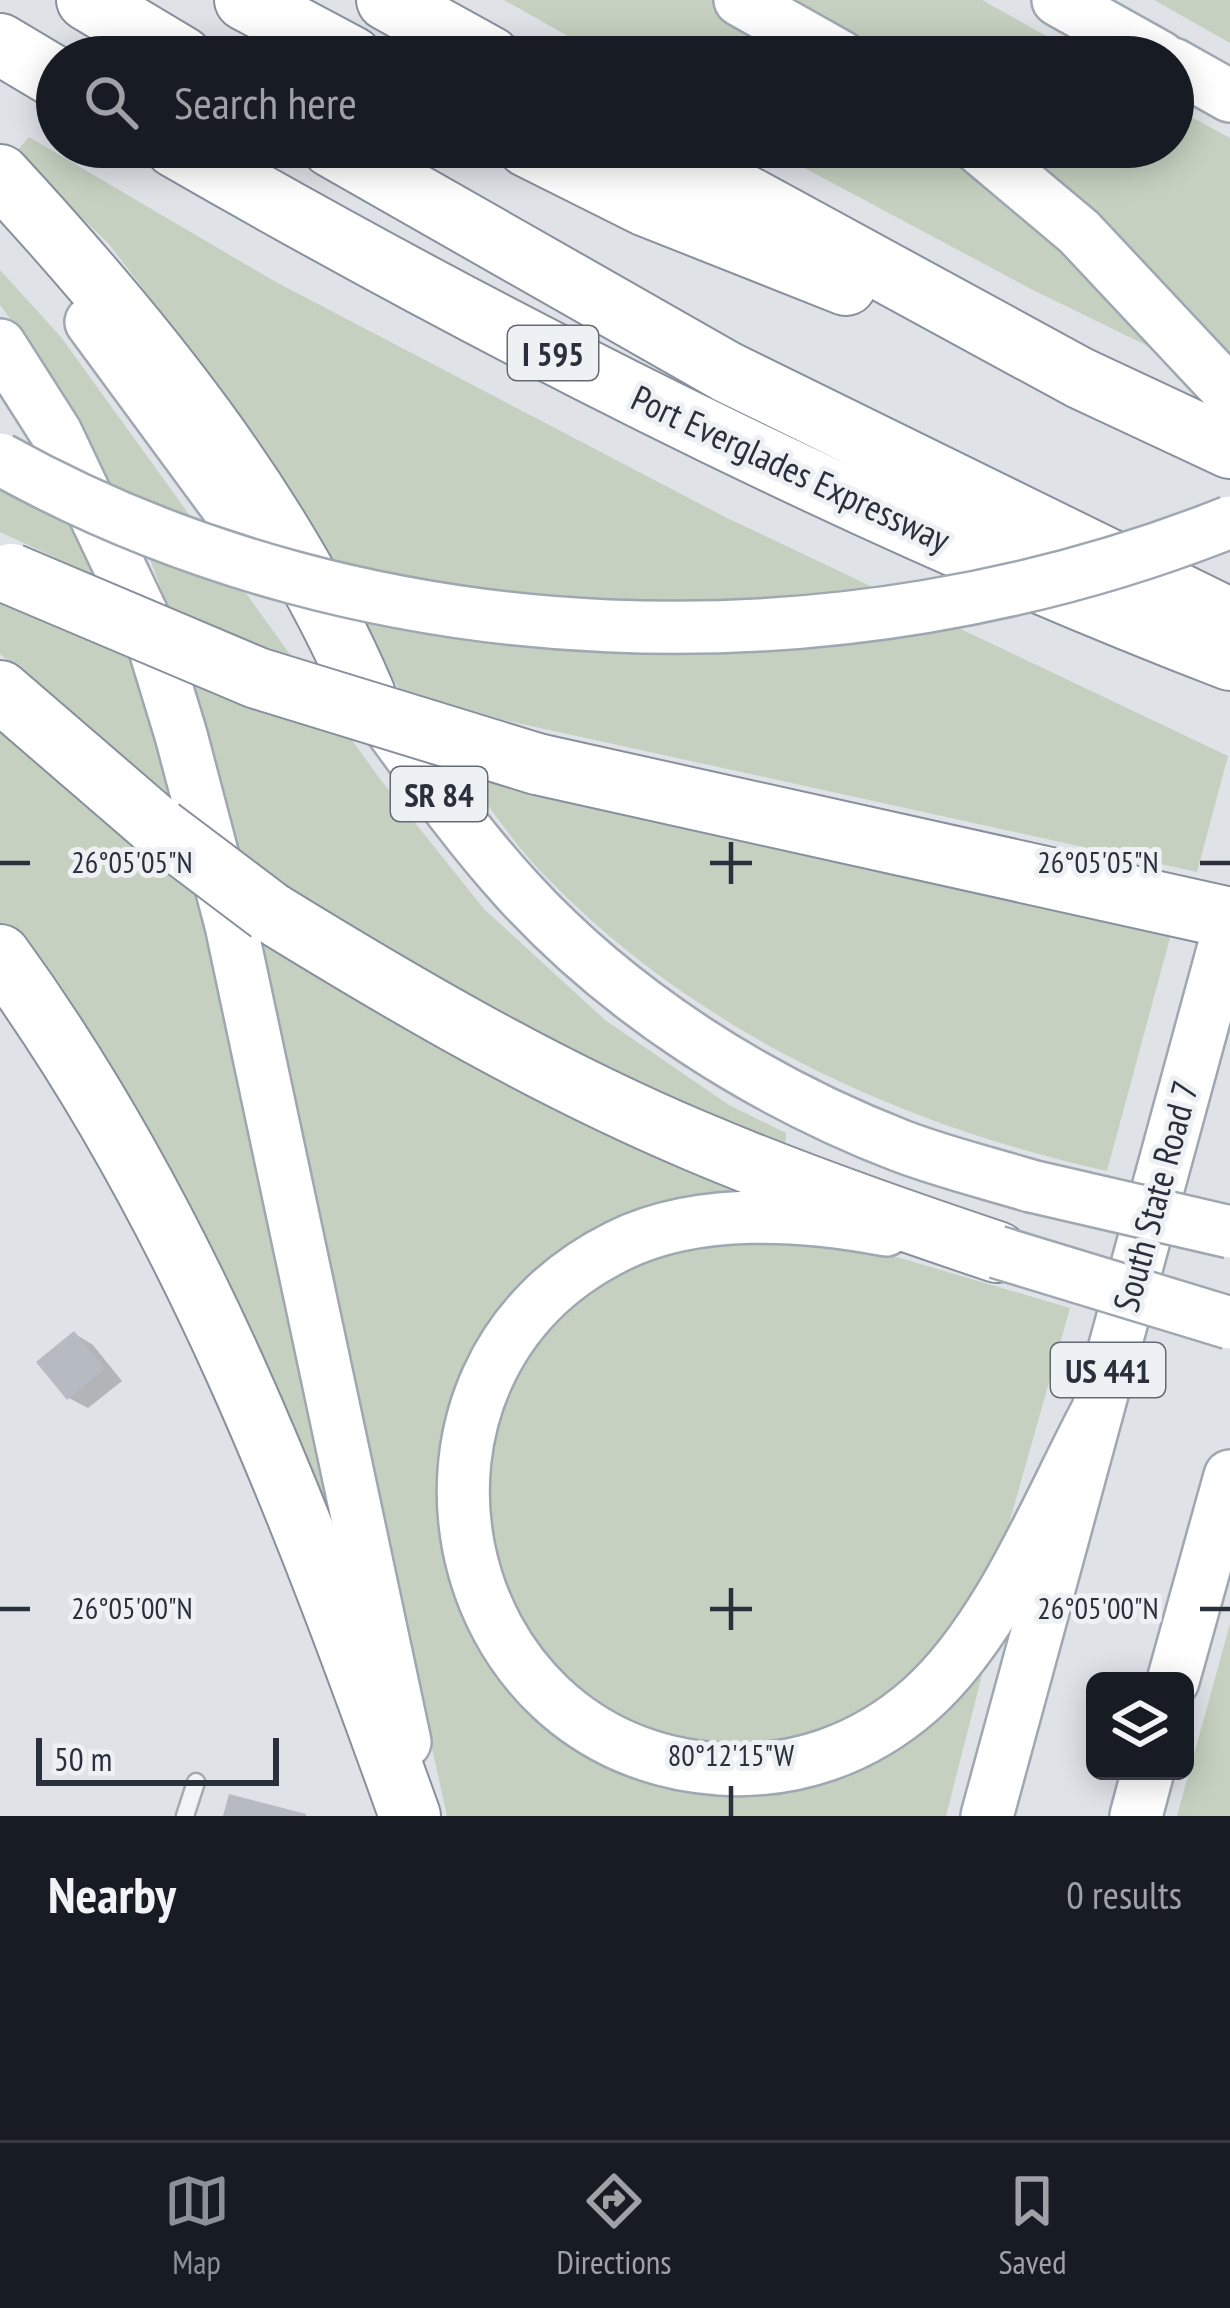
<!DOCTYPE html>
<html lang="en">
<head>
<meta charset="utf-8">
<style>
	:root { --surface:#171b24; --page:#242831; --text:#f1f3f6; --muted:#9ea1a6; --line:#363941; --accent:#8c9099 }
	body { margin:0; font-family:"PT Sans Narrow",sans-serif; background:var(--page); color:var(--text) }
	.controls { position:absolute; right:36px; bottom:36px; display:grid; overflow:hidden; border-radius:18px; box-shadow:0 6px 30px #0003 }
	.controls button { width:108px; height:108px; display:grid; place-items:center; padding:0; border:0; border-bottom:3px solid var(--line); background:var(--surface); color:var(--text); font:60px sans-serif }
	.scale { position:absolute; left:36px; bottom:30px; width:243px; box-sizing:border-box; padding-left:12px; border:6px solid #29303c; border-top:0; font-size:33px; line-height:42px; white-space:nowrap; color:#29303c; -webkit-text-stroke:9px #eef1f4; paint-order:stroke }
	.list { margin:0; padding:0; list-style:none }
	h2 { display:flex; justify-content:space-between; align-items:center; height:156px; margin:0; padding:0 48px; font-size:51px }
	h2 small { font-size:39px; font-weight:400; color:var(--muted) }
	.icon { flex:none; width:66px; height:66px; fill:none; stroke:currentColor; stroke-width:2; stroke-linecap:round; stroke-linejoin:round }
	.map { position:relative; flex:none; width:1230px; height:1816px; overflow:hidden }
	.search { position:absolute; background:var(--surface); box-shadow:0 6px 30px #0003; left:36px; right:36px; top:36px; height:132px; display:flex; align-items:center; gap:30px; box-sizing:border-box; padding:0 42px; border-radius:66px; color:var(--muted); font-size:45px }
	.sheet { height:324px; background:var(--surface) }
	nav { display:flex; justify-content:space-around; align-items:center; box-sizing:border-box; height:168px; border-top:3px solid var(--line); background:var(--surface); font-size:33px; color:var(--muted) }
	nav a { display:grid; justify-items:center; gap:6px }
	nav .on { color:var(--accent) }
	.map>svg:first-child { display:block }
</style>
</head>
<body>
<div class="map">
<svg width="1230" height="1816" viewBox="0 0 1230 1816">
	<rect width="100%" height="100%" fill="#dfe2e7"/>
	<g fill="#c5d0c0">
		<path d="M504,0H982L1084,57H605Z"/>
		<path d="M1154,0H1230V43Z"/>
		<path d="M1173,107L1230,138V386L1033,290L765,147H1173Z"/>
		<path d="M29,137L274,281L725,517L1228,756L1197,872L504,720L399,689L231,404L109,244L15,153Z"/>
		<path d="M0,270L61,337L380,779L484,909L605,1020L729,1105L786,1133L785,1150L644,1091L446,991L279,882L274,932C427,1037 595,1120 768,1186L765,1201C581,1200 436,1325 448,1516C452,1563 463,1614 488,1655C503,1679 532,1700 554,1718C640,1788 768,1805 870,1754C910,1735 945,1701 977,1670L982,1675L946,1816H447L299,1148L246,875L191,671L149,556L43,364L0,305Z"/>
		<path d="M0,491L91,533L110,583L0,532Z"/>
		<path d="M0,600L146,664L180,803L0,654Z"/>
		<path d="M0,715L196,873L352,1586L69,1025L0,924Z"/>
		<path d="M464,773L1171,934L1107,1171C901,1125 699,1033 549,880C517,848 491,809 464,773Z"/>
		<path d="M760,1237L873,1250L1070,1308L1003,1545L982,1592L911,1686L808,1743L697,1750L595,1711L501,1603L478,1462L540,1323L639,1257Z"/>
		<path d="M1230,1624V1816H1177Z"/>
	</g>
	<path fill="#0003" d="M75,1334L93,1345L122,1381L88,1408L69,1398Z"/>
	<g fill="#b6bbc3">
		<path d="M74,1331L105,1369L67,1400L36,1362Z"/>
		<path d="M229,1794L306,1814V1816H223Z"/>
	</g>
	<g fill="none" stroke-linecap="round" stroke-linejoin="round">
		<g stroke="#a5a9b0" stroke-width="21">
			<path id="service" d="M185,1816L196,1782"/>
		</g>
		<g stroke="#9fa7b1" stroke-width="56">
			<g id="primary">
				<path d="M740,0L841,57"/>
				<path d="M1058,0L1160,57"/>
				<path d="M1173,64L1230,96"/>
				<path d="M978,147L1079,232L1230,393"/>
				<path d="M91,322L275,572"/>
				<path d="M0,345L56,433L148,627L181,735L231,925L405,1742"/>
				<path d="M372,703C419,767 464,832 517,890C620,1003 759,1091 901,1146C943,1162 988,1173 1031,1186"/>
				<path d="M886,1230C802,1214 697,1207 618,1246C364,1371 440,1751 720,1769C795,1774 864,1749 920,1700C997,1632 1047,1506 1095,1415"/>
				<path d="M1173,1681L1230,1476"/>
				<path d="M987,1816L1230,924"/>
				<path d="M1136,1816L1148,1771"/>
			</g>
		</g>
		<g stroke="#87909c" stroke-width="64">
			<g id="motorway">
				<path d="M87,0L182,57"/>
				<path d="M245,0L352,57"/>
				<path d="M387,0L490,57"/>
				<path d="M0,44L57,78"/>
				<path d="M175,147C514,342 865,519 1230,660"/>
				<path d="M332,147L727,372L1230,619"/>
				<path d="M528,147L644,205L846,285"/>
				<path d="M656,147L1080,378L1230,448"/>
				<path d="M0,175C142,329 283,501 365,695"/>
				<path d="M0,691L160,829"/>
				<path d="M537,764L1230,918"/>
				<path d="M270,912C408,997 547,1078 696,1141C795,1183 895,1218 997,1252"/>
				<path d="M0,955C190,1216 302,1515 410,1816"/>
			</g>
		</g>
		<use href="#service" stroke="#f1f3f5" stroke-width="16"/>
		<use href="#primary" stroke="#fff" stroke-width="51"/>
		<use href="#motorway" stroke="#fff" stroke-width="60"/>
		<g stroke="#9fa7b1" stroke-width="56" stroke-linecap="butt">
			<g id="primary-bridge">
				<path d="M0,459C370,665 841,677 1230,522"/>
				<path d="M1031,1186L1230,1232"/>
				<path d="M997,1252L1230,1323"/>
			</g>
		</g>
		<g stroke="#87909c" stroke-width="64" stroke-linecap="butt">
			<g id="motorway-bridge">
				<path d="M11,574L257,678L537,764"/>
				<path d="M160,829L270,912"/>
			</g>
		</g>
		<use href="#primary-bridge" stroke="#fff" stroke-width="51"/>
		<use href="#motorway-bridge" stroke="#fff" stroke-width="60"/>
	</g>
	<path fill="none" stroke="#29303c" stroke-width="4.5" d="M731,842V884M0,863H30M710,863H752M1200,863H1230M731,1588V1630M0,1609H30M710,1609H752M1200,1609H1230M731,1786V1816"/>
	<g text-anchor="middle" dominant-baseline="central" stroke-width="10" stroke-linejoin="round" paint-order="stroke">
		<g fill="#eef1f4" stroke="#646a73" stroke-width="3">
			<rect x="508" y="326" width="90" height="54" rx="9"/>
			<rect x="391" y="767" width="96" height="54" rx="9"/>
			<rect x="1051" y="1343" width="114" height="54" rx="9"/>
		</g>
		<g font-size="33" font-weight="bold" fill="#29303c">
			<text x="553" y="353">I 595</text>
			<text x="439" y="794">SR 84</text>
			<text x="1108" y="1370">US 441</text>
		</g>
		<g font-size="36" fill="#29303c" stroke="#eef1f4">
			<text transform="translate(791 468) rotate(25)">Port Everglades Expressway</text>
			<text transform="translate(1155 1196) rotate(-75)">South State Road 7</text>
		</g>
	</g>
	<g font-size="30" text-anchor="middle" fill="#29303c" stroke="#eef1f4" stroke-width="10" stroke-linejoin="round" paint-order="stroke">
		<text x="132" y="873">26°05'05"N</text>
		<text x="1098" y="873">26°05'05"N</text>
		<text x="132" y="1619">26°05'00"N</text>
		<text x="1098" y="1619">26°05'00"N</text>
		<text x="731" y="1766">80°12'15"W</text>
	</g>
</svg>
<div class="controls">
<button><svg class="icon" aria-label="layers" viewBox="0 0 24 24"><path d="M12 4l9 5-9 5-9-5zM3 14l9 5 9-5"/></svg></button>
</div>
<div class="scale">50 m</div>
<div class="search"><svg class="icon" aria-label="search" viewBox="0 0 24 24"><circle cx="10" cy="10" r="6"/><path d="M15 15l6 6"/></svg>Search here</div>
</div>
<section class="sheet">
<h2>Nearby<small>0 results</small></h2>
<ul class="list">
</ul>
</section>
<nav>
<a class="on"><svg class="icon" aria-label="map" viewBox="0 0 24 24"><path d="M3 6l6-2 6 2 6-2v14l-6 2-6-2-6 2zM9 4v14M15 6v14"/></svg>Map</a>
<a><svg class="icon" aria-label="directions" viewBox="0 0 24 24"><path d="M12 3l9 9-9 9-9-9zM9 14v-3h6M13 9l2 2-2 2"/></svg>Directions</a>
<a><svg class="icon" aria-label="saved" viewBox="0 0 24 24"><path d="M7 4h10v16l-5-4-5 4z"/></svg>Saved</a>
</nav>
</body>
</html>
